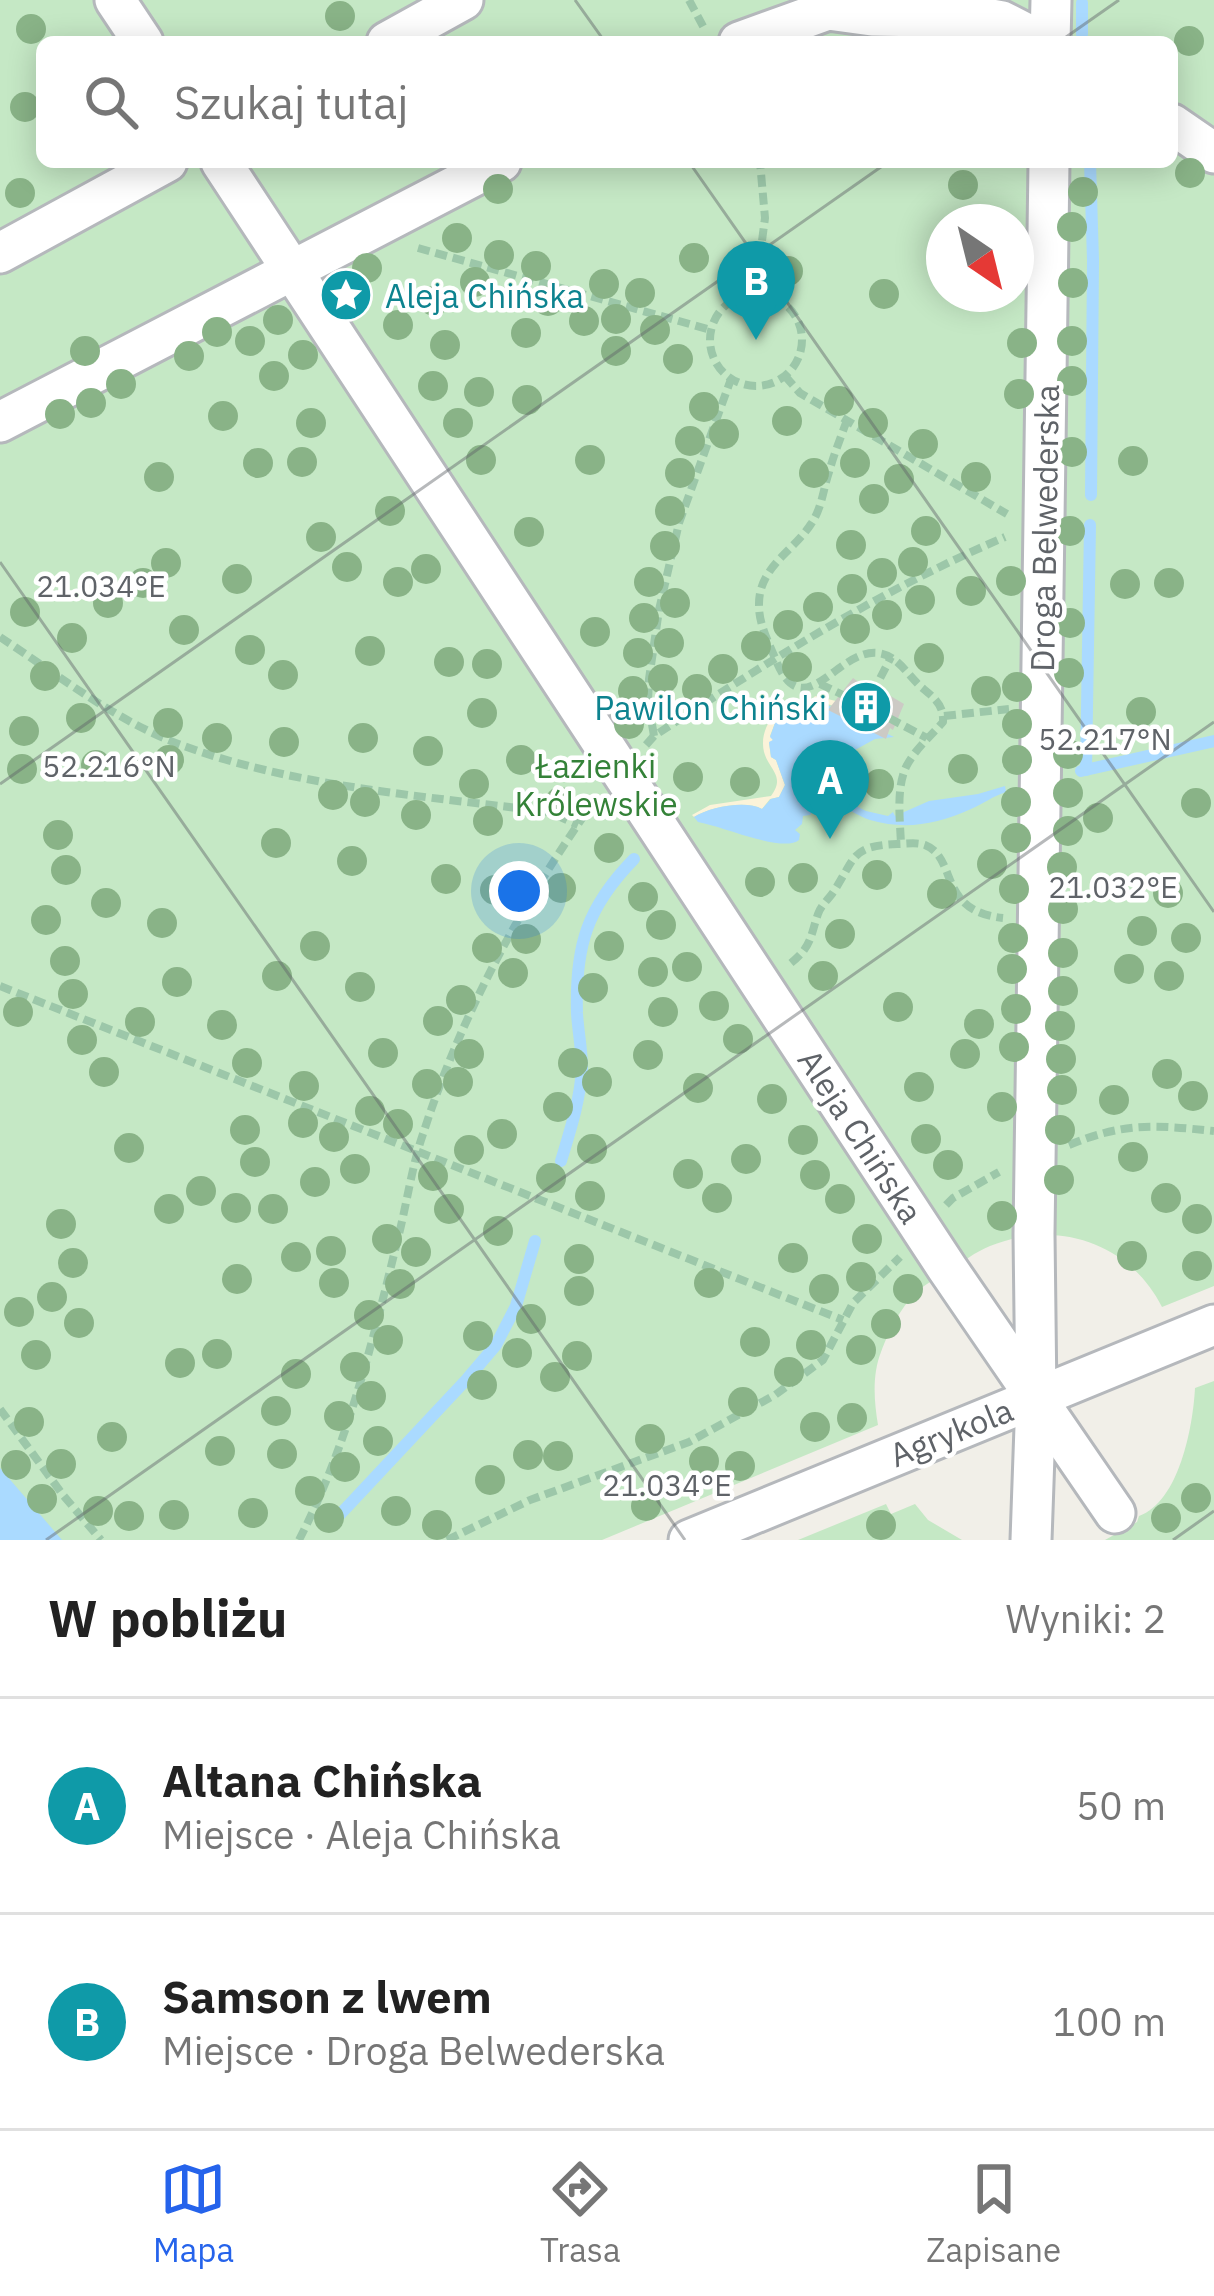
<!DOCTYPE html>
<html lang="pl">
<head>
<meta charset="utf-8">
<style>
	:root { --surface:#fff; --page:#f2f2f2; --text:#222; --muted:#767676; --line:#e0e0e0; --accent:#2563eb }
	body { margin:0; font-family:"IBM Plex Sans",sans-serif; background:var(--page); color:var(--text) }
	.compass { position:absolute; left:926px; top:204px; width:108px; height:108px; border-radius:50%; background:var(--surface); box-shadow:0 6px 30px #0003; rotate:145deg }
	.you { position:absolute; left:519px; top:891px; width:42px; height:42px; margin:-30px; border:9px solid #fff; border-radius:50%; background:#1a73e8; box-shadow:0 0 0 18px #1a73e833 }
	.badge { display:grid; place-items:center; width:78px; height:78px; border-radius:50%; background:var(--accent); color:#fff; font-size:39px; font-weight:700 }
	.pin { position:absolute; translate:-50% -99px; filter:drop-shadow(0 3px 6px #0008) }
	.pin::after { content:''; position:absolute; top:63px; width:42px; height:36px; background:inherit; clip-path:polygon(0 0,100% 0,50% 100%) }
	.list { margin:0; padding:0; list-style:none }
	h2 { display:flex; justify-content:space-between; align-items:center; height:156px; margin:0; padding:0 48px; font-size:51px }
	h2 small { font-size:39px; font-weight:400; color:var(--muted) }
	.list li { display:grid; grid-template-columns:78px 1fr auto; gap:36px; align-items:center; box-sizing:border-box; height:216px; padding:0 48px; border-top:3px solid var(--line) }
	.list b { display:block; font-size:45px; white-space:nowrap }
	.list p { margin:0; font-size:39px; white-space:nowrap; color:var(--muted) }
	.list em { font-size:39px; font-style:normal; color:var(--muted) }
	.icon { flex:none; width:66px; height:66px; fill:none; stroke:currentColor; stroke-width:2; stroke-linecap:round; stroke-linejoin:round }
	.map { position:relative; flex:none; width:1214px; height:1540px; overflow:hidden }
	.search { position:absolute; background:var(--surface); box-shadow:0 6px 30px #0003; left:36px; right:36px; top:36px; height:132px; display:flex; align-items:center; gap:30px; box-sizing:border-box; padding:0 42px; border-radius:18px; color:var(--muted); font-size:45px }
	.sheet { height:588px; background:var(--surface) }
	nav { display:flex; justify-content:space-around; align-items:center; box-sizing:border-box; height:168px; border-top:3px solid var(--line); background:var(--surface); font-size:33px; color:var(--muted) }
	nav a { display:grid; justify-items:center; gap:6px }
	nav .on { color:var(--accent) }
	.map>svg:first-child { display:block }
</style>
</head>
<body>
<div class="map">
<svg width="1214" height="1540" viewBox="0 0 1214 1540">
	<rect width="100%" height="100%" fill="#f1efe8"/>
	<g fill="#c5e8c5" fill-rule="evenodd">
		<path d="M0,0H1214V1286L1162,1307C1129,1242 1057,1219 990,1246C975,1252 963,1262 950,1270C943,1275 934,1279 927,1284C905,1298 890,1328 881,1352C872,1375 874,1401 878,1425L602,1540H0ZM42,42H1172V162H42ZM944,222H1016V294H944Z"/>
		<path d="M1214,1381V1540H1105L1137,1522L1139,1516C1179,1502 1193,1427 1195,1388Z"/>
		<path d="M886,1504L891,1514L915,1504L928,1520L962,1540H798Z"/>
	</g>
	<path fill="#fbf3d9" d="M815,696L836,701L834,706L821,702L804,708L798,705L780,715L781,720L775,723L770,736L773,740L769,743L771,757L776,760L785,785L779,797L770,799L762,809C746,800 710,807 694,817L692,815L710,805L771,796C786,776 769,770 764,752C758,727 780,700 804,699L810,703Z"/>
	<g fill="#aadaff">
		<path d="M821,702L894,737L875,739L855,750L844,779L842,799L866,811L888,816L893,812L895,816L929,801L978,794L1005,786L1006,792C993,796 983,804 971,809C935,825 905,830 870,820C857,816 846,806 832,803L830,806L825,802L821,808L817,806L810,815L803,816L802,824L795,830L800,834L799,840C783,853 725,827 698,822L694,817C710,807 746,800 762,809L771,799L779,797L785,785L776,760L771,757L769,742L773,740L770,737L775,723L781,720L780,716L786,713V710L800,705L807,708L810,704Z"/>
		<path d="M0,1468L62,1540H0Z"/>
	</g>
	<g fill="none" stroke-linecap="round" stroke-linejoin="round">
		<g stroke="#aadaff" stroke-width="12">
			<path d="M1082,34V3"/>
			<path d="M1090,162L1093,260L1091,495"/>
			<path d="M1086,770L1090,525"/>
			<path d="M1081,771L1214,741"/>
			<path d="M561,1161C570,1131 580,1101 582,1069C582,1050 578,1031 577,1013C575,946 587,907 634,859"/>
			<path d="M332,1523L467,1379L496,1345L516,1306L535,1241"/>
		</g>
	</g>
	<path fill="#cccac5" d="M853,678L864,686L867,682L904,704L893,730L890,728L886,739L828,710Z"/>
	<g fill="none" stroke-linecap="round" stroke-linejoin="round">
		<g stroke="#b5b8bc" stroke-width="45">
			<g id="street">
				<path d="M115,0L143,42"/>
				<path d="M387,42L463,0"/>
				<path d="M739,42L828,10L872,16L986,18L1002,21L1043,42"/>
				<path d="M1050,42L1051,0"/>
				<path d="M1172,124L1214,153"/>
				<path d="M221,162L947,1268L1115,1513"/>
				<path d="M0,253L167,162"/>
				<path d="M0,422L501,162"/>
				<path d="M689,1540L1214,1325"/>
				<path d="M1031,1540L1036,1398L1034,1234L1049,162"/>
			</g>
		</g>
		<g stroke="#9cc7a9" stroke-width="8" stroke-dasharray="12 6" stroke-linecap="butt">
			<path d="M689,0L705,30"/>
			<path d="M418,248L711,330"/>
			<path d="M755,294L765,218L760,162"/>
			<circle cx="756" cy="340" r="46"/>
			<path d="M785,376L800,393L1007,514"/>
			<path d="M847,420C841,437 834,454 829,472C823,490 822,508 811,524C793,552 758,567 759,606C759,624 768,641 775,658C803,730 837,648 878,653C897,655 907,674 920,686C933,697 944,704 943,722C931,736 915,749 906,767C896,789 900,820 901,844"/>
			<path d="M0,637C58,675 116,721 181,745C298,788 427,796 549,812L578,825"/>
			<path d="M820,684L843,695"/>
			<path d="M872,694L891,657"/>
			<path d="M944,716L1009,709"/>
			<path d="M889,718L927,738"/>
			<path d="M654,736L648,701L649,679L659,610L679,523L731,379"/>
			<path d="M646,745L654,736C767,662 881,590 1005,537"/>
			<path d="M791,963C812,946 810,937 818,914C821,905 829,899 834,891C856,857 851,846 897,844C906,844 916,842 925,845C958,858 937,911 1003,918"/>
			<path d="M0,986L843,1320"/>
			<path d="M1069,1145C1125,1122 1155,1125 1214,1131"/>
			<path d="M946,1205L953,1198L999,1172"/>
			<path d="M0,1409L63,1495L101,1540"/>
			<path d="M299,1540C348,1445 373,1340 398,1238C407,1203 412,1165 424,1131C462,1013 523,901 595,800"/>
			<path d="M447,1540L530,1500L689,1442L775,1395L823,1360L853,1303L900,1257"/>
		</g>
		<use href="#street" stroke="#fff" stroke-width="39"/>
	</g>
	<g fill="#89b387">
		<circle cx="340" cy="16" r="15"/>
		<circle cx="31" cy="29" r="15"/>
		<circle cx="1189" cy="41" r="15"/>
		<circle cx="25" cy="107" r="15"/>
		<circle cx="1190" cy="173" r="15"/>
		<circle cx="963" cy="185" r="15"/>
		<circle cx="498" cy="189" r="15"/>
		<circle cx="1083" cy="192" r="15"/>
		<circle cx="20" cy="193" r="15"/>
		<circle cx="1072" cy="227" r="15"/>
		<circle cx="457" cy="238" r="15"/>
		<circle cx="499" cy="255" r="15"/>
		<circle cx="694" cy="258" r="15"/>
		<circle cx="536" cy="266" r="15"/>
		<circle cx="367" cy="268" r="15"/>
		<circle cx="788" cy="271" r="15"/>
		<circle cx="475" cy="282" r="15"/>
		<circle cx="1073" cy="283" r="15"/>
		<circle cx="604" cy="284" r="15"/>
		<circle cx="640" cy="293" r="15"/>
		<circle cx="884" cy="294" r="15"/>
		<circle cx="434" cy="301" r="15"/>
		<circle cx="548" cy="301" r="15"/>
		<circle cx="616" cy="319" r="15"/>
		<circle cx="278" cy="320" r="15"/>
		<circle cx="584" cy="321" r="15"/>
		<circle cx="398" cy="325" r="15"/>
		<circle cx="655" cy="330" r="15"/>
		<circle cx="217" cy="332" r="15"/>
		<circle cx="526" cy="333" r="15"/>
		<circle cx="250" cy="341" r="15"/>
		<circle cx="1072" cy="341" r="15"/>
		<circle cx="1022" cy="343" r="15"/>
		<circle cx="445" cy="345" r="15"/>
		<circle cx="85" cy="351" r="15"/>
		<circle cx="616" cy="351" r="15"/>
		<circle cx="303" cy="355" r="15"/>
		<circle cx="189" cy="356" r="15"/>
		<circle cx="678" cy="359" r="15"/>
		<circle cx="274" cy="376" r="15"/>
		<circle cx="1072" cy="381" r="15"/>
		<circle cx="121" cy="384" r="15"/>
		<circle cx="433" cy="386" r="15"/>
		<circle cx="479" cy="392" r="15"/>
		<circle cx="1019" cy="394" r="15"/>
		<circle cx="527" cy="400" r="15"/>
		<circle cx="839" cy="401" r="15"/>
		<circle cx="91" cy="403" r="15"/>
		<circle cx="704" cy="407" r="15"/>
		<circle cx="60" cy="414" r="15"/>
		<circle cx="223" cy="416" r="15"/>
		<circle cx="787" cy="421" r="15"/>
		<circle cx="311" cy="423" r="15"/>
		<circle cx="458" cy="423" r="15"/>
		<circle cx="873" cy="423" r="15"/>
		<circle cx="724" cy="434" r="15"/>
		<circle cx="690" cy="441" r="15"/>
		<circle cx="923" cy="444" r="15"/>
		<circle cx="1072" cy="452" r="15"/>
		<circle cx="481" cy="460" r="15"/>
		<circle cx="590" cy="460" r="15"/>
		<circle cx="1133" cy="461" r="15"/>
		<circle cx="302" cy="462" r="15"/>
		<circle cx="258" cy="463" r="15"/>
		<circle cx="855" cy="463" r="15"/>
		<circle cx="680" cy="473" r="15"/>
		<circle cx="814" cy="473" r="15"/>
		<circle cx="159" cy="477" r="15"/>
		<circle cx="976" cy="477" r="15"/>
		<circle cx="899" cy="479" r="15"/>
		<circle cx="874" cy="499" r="15"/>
		<circle cx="390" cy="511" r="15"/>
		<circle cx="670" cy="511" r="15"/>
		<circle cx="926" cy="531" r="15"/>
		<circle cx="1070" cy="531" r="15"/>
		<circle cx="529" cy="532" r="15"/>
		<circle cx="321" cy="537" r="15"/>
		<circle cx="851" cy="545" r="15"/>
		<circle cx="665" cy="546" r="15"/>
		<circle cx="913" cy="562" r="15"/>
		<circle cx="166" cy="563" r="15"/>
		<circle cx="347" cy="567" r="15"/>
		<circle cx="426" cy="569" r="15"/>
		<circle cx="882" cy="573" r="15"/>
		<circle cx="237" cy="579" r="15"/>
		<circle cx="1011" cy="581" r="15"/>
		<circle cx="398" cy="582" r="15"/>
		<circle cx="649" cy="582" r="15"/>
		<circle cx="143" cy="583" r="15"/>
		<circle cx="1169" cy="583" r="15"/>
		<circle cx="1125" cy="584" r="15"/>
		<circle cx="852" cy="589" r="15"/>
		<circle cx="971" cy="591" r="15"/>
		<circle cx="920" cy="600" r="15"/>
		<circle cx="108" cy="603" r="15"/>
		<circle cx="675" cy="603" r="15"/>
		<circle cx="818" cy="607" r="15"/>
		<circle cx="25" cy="612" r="15"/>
		<circle cx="887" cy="615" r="15"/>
		<circle cx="644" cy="618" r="15"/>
		<circle cx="1070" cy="623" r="15"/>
		<circle cx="788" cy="625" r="15"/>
		<circle cx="855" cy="629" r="15"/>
		<circle cx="184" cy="630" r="15"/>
		<circle cx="595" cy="632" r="15"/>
		<circle cx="72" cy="638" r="15"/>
		<circle cx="669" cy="643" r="15"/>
		<circle cx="756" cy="646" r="15"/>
		<circle cx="250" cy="650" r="15"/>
		<circle cx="370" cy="651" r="15"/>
		<circle cx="638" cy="653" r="15"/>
		<circle cx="929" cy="658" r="15"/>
		<circle cx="449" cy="662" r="15"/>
		<circle cx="487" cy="664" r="15"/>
		<circle cx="797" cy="667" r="15"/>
		<circle cx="723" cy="669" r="15"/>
		<circle cx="1069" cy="673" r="15"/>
		<circle cx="283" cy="675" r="15"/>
		<circle cx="45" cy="676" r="15"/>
		<circle cx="663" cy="679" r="15"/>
		<circle cx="1017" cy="687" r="15"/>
		<circle cx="697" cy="689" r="15"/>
		<circle cx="633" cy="691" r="15"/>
		<circle cx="986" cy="691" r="15"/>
		<circle cx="1141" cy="712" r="15"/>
		<circle cx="482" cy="713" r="15"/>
		<circle cx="81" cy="718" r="15"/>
		<circle cx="168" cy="723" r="15"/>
		<circle cx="629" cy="724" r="15"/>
		<circle cx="1017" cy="724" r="15"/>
		<circle cx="24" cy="731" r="15"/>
		<circle cx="217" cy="738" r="15"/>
		<circle cx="363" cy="738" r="15"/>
		<circle cx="284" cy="742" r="15"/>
		<circle cx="428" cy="751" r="15"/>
		<circle cx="1068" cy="754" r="15"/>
		<circle cx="169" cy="760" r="15"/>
		<circle cx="521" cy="760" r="15"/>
		<circle cx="1017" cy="760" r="15"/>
		<circle cx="96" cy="765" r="15"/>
		<circle cx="22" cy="769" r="15"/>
		<circle cx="963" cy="769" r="15"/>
		<circle cx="688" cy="777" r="15"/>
		<circle cx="745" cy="782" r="15"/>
		<circle cx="474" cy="784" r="15"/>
		<circle cx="879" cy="784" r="15"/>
		<circle cx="1068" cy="793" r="15"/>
		<circle cx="333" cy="795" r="15"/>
		<circle cx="365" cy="802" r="15"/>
		<circle cx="560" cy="802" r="15"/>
		<circle cx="1016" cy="802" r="15"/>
		<circle cx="1196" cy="803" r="15"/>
		<circle cx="416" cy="815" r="15"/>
		<circle cx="1098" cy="818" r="15"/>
		<circle cx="488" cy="821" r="15"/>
		<circle cx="1068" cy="831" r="15"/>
		<circle cx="58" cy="835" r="15"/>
		<circle cx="1016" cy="838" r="15"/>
		<circle cx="276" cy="843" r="15"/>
		<circle cx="609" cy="848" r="15"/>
		<circle cx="352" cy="861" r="15"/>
		<circle cx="992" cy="864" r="15"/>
		<circle cx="1062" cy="867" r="15"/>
		<circle cx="66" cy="870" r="15"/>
		<circle cx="877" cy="875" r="15"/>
		<circle cx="803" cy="878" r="15"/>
		<circle cx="446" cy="879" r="15"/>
		<circle cx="527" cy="879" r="15"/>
		<circle cx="760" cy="882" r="15"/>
		<circle cx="561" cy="888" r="15"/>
		<circle cx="1014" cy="889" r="15"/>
		<circle cx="495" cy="890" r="15"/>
		<circle cx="1168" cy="893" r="15"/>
		<circle cx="942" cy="894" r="15"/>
		<circle cx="643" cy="897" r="15"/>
		<circle cx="106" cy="903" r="15"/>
		<circle cx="1063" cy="909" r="15"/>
		<circle cx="46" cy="920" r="15"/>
		<circle cx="162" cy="923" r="15"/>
		<circle cx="661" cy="925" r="15"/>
		<circle cx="1142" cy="931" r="15"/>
		<circle cx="840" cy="934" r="15"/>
		<circle cx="1013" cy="938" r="15"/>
		<circle cx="1186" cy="938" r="15"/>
		<circle cx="526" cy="939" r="15"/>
		<circle cx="315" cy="946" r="15"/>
		<circle cx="609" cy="946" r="15"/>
		<circle cx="487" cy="948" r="15"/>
		<circle cx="1063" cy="953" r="15"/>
		<circle cx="65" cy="961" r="15"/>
		<circle cx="687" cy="967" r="15"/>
		<circle cx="1012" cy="969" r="15"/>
		<circle cx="1129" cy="969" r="15"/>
		<circle cx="653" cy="972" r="15"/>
		<circle cx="513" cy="973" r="15"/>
		<circle cx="277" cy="976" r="15"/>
		<circle cx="823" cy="976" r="15"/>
		<circle cx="1169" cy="976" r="15"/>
		<circle cx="177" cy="982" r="15"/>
		<circle cx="360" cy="987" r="15"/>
		<circle cx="593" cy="988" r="15"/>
		<circle cx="1063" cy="991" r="15"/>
		<circle cx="73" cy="994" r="15"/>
		<circle cx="461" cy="1000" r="15"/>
		<circle cx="714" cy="1006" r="15"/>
		<circle cx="898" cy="1007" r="15"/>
		<circle cx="1016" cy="1009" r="15"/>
		<circle cx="18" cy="1012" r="15"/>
		<circle cx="663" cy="1012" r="15"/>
		<circle cx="438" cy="1021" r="15"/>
		<circle cx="140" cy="1022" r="15"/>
		<circle cx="979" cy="1024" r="15"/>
		<circle cx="222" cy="1025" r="15"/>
		<circle cx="1060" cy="1026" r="15"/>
		<circle cx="738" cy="1039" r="15"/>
		<circle cx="82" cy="1040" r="15"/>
		<circle cx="1014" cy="1047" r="15"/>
		<circle cx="383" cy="1053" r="15"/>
		<circle cx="469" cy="1054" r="15"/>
		<circle cx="965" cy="1054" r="15"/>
		<circle cx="648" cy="1055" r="15"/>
		<circle cx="1061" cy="1059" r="15"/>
		<circle cx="247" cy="1063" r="15"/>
		<circle cx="573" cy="1063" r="15"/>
		<circle cx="104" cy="1072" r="15"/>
		<circle cx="1167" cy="1074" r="15"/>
		<circle cx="458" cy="1082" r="15"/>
		<circle cx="597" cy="1082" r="15"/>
		<circle cx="427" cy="1084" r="15"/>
		<circle cx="304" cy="1086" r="15"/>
		<circle cx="919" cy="1087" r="15"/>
		<circle cx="698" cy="1088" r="15"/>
		<circle cx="1062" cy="1090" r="15"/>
		<circle cx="1193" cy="1096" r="15"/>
		<circle cx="772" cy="1099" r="15"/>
		<circle cx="1114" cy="1100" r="15"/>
		<circle cx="558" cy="1107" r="15"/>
		<circle cx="1002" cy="1107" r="15"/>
		<circle cx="370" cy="1111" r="15"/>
		<circle cx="303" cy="1123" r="15"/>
		<circle cx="398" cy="1124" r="15"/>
		<circle cx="245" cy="1130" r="15"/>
		<circle cx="1060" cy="1130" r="15"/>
		<circle cx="502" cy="1134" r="15"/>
		<circle cx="334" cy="1137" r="15"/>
		<circle cx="926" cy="1139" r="15"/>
		<circle cx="803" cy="1140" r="15"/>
		<circle cx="129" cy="1148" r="15"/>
		<circle cx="592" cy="1149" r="15"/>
		<circle cx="469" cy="1150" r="15"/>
		<circle cx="1133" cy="1157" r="15"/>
		<circle cx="746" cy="1159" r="15"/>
		<circle cx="255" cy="1162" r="15"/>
		<circle cx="948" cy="1165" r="15"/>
		<circle cx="355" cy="1169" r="15"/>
		<circle cx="688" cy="1174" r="15"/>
		<circle cx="815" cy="1175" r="15"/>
		<circle cx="433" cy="1176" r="15"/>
		<circle cx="551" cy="1178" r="15"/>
		<circle cx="1059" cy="1180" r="15"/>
		<circle cx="315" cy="1182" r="15"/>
		<circle cx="201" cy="1191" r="15"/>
		<circle cx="590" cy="1196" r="15"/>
		<circle cx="717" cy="1198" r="15"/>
		<circle cx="1166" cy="1198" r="15"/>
		<circle cx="840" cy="1199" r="15"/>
		<circle cx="236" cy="1208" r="15"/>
		<circle cx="169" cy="1209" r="15"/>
		<circle cx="273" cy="1209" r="15"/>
		<circle cx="449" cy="1209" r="15"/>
		<circle cx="1002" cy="1216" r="15"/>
		<circle cx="1197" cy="1219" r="15"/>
		<circle cx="61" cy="1224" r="15"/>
		<circle cx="498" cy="1231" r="15"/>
		<circle cx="387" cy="1239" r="15"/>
		<circle cx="867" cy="1239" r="15"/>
		<circle cx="331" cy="1251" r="15"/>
		<circle cx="416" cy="1252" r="15"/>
		<circle cx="1132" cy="1256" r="15"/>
		<circle cx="296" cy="1257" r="15"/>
		<circle cx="793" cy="1258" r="15"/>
		<circle cx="579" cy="1259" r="15"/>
		<circle cx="73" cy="1263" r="15"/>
		<circle cx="1197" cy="1266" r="15"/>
		<circle cx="861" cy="1277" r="15"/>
		<circle cx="237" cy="1279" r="15"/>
		<circle cx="334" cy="1283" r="15"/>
		<circle cx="709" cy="1283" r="15"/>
		<circle cx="400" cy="1284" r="15"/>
		<circle cx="824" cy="1289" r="15"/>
		<circle cx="908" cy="1289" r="15"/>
		<circle cx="579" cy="1291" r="15"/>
		<circle cx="52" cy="1297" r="15"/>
		<circle cx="19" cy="1312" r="15"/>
		<circle cx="369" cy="1315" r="15"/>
		<circle cx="531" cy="1319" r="15"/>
		<circle cx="79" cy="1323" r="15"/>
		<circle cx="886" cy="1324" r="15"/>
		<circle cx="478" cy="1336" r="15"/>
		<circle cx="388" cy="1340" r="15"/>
		<circle cx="755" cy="1342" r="15"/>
		<circle cx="811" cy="1345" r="15"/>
		<circle cx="861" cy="1350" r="15"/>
		<circle cx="517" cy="1353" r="15"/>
		<circle cx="217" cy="1354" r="15"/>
		<circle cx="36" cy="1355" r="15"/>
		<circle cx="577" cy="1356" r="15"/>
		<circle cx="180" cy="1363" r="15"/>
		<circle cx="355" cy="1367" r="15"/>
		<circle cx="789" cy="1372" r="15"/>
		<circle cx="296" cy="1374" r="15"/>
		<circle cx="555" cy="1377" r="15"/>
		<circle cx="482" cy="1385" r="15"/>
		<circle cx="371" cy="1396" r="15"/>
		<circle cx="743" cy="1402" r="15"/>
		<circle cx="276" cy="1411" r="15"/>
		<circle cx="339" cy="1416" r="15"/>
		<circle cx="852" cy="1418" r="15"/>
		<circle cx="29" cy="1422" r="15"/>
		<circle cx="815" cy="1427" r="15"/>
		<circle cx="112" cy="1437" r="15"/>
		<circle cx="650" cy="1439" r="15"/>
		<circle cx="378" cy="1441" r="15"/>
		<circle cx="220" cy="1451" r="15"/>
		<circle cx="282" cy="1454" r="15"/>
		<circle cx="528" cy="1455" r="15"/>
		<circle cx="558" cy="1456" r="15"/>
		<circle cx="704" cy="1461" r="15"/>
		<circle cx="61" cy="1464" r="15"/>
		<circle cx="16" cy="1465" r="15"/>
		<circle cx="740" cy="1466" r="15"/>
		<circle cx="345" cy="1467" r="15"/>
		<circle cx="490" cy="1480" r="15"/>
		<circle cx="310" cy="1491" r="15"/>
		<circle cx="1196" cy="1498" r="15"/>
		<circle cx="42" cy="1499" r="15"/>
		<circle cx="646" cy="1506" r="15"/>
		<circle cx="98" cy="1511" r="15"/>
		<circle cx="396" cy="1511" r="15"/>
		<circle cx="253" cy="1513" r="15"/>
		<circle cx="174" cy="1515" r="15"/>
		<circle cx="129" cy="1516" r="15"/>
		<circle cx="329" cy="1518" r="15"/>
		<circle cx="1166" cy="1518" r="15"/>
		<circle cx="437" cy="1525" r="15"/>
		<circle cx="881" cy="1525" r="15"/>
	</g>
	<path fill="none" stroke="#5f6368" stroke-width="3" stroke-opacity="0.45" d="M575,0L605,42M1059,42L1119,0M689,162L1214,912M0,562L685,1540M0,784L888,162M46,1540L1214,722M1173,1540L1214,1511"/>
	<defs>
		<g id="sight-disc" transform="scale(2.7)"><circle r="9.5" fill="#0f9aa8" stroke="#fff"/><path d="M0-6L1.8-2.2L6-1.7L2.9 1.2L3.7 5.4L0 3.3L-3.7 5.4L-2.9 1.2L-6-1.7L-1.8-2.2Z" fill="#fff"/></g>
		<g id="building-disc" transform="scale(2.7)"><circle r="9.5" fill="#0f9aa8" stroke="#fff"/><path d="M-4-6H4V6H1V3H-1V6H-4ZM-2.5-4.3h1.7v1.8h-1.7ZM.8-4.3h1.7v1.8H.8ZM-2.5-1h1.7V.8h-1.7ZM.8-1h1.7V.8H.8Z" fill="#fff"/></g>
	</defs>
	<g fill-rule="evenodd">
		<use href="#sight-disc" x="346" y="295"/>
		<use href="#building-disc" x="866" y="707"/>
	</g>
	<g text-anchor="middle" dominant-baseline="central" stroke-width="9" stroke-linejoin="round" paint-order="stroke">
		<g font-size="33" fill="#0d838f" stroke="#fff" text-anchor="start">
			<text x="385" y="295">Aleja Chińska</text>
			<text x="827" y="707" text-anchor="end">Pawilon Chiński</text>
		</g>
		<g font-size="33" fill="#5f6368" stroke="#fff">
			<text transform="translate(1044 528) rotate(-89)">Droga Belwederska</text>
			<text transform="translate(861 1136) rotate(57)">Aleja Chińska</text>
			<text transform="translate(951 1432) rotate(-22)">Agrykola</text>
		</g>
		<g font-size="33" fill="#348238" stroke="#fff">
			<text x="596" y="765">Łazienki<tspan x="596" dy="38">Królewskie</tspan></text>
		</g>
	</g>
	<g font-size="30" text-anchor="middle" fill="#5f6368" stroke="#fff" stroke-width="9" stroke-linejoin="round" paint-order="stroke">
		<text x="101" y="597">21.034°E</text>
		<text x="1105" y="750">52.217°N</text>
		<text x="109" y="777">52.216°N</text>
		<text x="1113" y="898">21.032°E</text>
		<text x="667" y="1496">21.034°E</text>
	</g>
</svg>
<svg class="compass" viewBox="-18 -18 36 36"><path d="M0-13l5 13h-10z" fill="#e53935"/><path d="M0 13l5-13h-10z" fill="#767676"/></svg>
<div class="you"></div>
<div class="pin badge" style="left:830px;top:839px;background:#0f9aa8">A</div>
<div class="pin badge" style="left:756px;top:340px;background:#0f9aa8">B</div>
<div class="search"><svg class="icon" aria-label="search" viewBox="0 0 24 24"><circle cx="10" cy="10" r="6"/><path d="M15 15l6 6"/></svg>Szukaj tutaj</div>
</div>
<section class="sheet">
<h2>W pobliżu<small>Wyniki: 2</small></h2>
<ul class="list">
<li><span class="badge" style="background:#0f9aa8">A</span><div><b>Altana Chińska</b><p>Miejsce · Aleja Chińska</p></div><em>50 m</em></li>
<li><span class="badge" style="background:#0f9aa8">B</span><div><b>Samson z lwem</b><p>Miejsce · Droga Belwederska</p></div><em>100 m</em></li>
</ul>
</section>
<nav>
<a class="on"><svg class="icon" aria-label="map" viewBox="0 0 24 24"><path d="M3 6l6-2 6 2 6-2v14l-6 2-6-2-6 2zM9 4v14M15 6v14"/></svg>Mapa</a>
<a><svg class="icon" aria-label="directions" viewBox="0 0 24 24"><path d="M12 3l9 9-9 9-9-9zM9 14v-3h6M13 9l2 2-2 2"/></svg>Trasa</a>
<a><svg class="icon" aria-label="saved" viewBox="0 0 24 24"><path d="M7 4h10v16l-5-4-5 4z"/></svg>Zapisane</a>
</nav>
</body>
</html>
